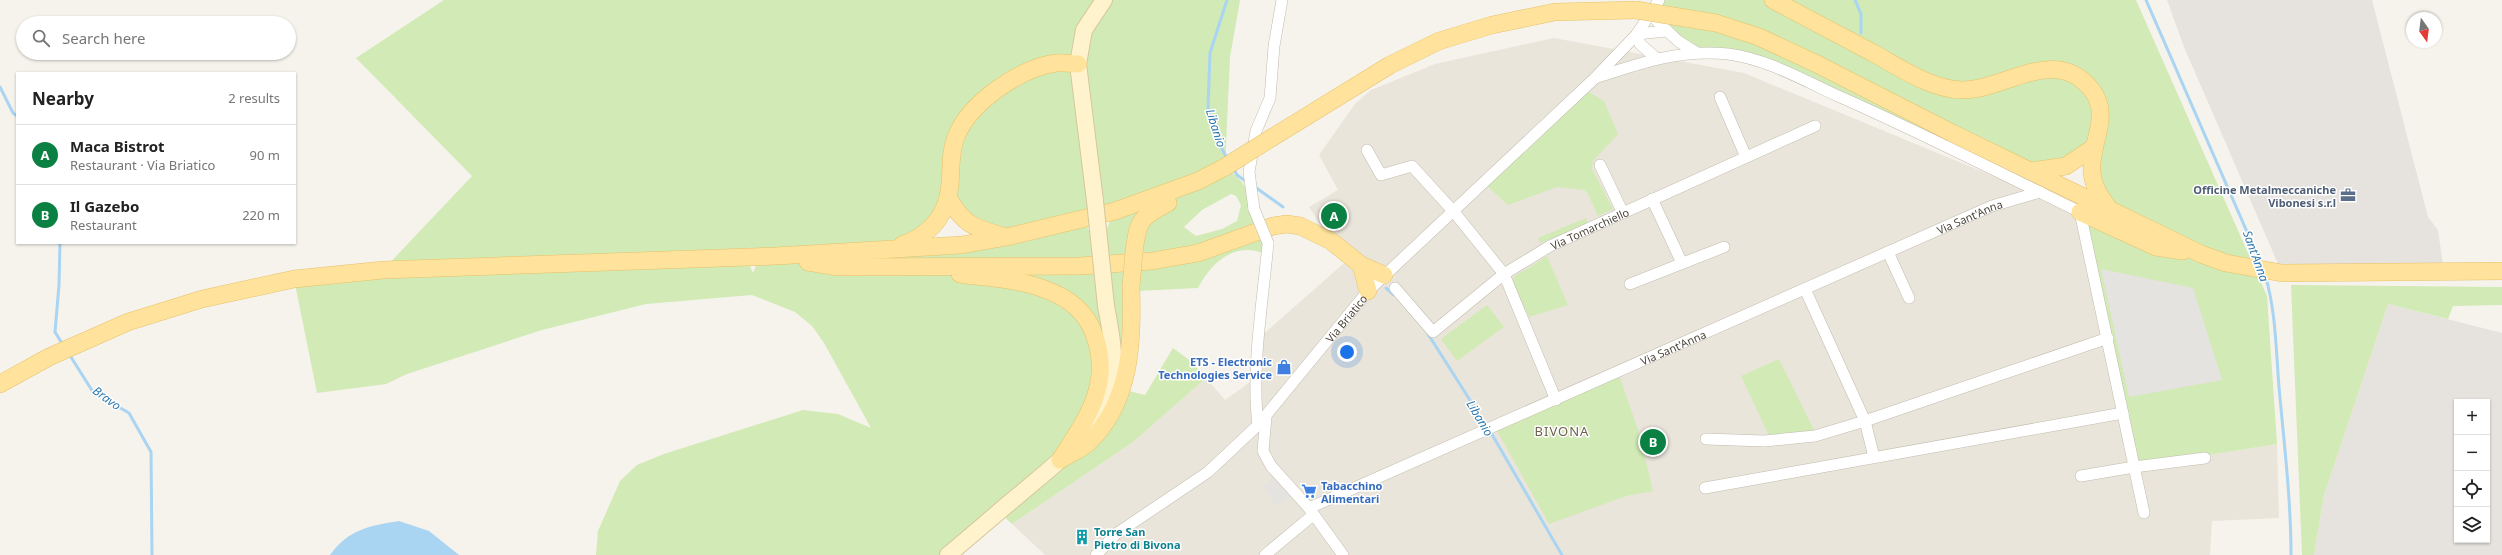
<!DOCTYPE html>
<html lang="en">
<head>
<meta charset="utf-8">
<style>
	:root { --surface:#fff; --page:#f6f6f6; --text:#222; --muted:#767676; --line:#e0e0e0; --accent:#0b8043 }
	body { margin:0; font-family:"Noto Sans",sans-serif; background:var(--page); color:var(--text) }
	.controls { position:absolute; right:12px; bottom:12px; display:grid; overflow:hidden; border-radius:0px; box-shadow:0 1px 3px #0004 }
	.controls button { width:36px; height:36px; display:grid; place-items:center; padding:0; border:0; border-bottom:1px solid var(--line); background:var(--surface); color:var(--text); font:20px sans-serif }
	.compass { position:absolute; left:2406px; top:12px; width:36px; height:36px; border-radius:50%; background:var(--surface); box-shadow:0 1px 3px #0004; rotate:166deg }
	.you { position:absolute; left:1347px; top:352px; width:14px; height:14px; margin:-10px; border:3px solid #fff; border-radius:50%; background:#1a73e8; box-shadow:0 0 0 6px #1a73e833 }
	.badge { display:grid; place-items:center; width:26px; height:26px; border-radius:50%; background:var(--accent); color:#fff; font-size:13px; font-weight:700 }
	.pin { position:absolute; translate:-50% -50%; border:2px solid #fff; box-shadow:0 1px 4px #0006 }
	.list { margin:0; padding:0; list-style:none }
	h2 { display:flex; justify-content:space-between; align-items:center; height:52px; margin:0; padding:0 16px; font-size:17px }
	h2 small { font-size:13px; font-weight:400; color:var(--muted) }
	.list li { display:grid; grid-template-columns:26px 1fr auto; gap:12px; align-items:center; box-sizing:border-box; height:60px; padding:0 16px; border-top:1px solid var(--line) }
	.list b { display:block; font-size:15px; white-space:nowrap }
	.list p { margin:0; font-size:13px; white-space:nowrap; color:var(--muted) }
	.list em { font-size:13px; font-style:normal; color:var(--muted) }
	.icon { flex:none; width:22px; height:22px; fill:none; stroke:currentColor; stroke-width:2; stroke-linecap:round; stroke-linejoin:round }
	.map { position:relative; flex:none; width:2502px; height:555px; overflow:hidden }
	.search { position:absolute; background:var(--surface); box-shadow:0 1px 3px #0004; left:16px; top:16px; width:280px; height:44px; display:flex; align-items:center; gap:10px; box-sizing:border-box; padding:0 14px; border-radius:22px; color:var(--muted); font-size:15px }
	.panel { position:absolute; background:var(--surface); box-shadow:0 1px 3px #0004; left:16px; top:72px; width:280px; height:172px; border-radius:0px }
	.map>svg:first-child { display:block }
</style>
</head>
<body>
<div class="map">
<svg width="2502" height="555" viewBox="0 0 2502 555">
	<rect width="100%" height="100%" fill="#f6f3ec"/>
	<path fill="#eae5da" d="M1554,38L1744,73L2080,212L2134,467L2277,444L2279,518L2212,521L2210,555H1045L1012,524L1133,442L1206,378L1225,400L1257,377L1259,338L1351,257L1331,241L1309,207L1338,190L1319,155L1355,104L1371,90L1435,64Z"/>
	<g fill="#e6e2dd" fill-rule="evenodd">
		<path d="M2167,0H2372L2428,217L2438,230L2444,272L2282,273L2184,47Z"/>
		<path d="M2388,304L2502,333V555H2314L2324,495ZM2457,402H2487V540H2457Z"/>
	</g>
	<g fill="#d2eab5" fill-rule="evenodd">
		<path d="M444,0H1240L1230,57L1225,167C1259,191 1258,218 1267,255C1237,240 1212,261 1198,288L1138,291L1125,390L1145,395L1173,348L1192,362L1206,378L1133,442L1012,524L999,512L948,555H596L598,531L620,481L637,465L664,454L803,410L838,414L871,428L824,343L812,326L795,312L752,295L646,304L542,330L407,374L386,384L317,393L294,279L383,270L472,176L356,58ZM1231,194L1236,196L1241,205L1237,221L1222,229L1196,236L1184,227L1202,210ZM955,210L1006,237L890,249L940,215ZM1114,211L1099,249H1098L1084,220ZM751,247L760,257L753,273L746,257Z"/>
		<path d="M1659,0H2136L2267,296L2277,444L2134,467L2080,212L2110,210L2092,158L2031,171L1899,123L1761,61L1697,53L1666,31Z"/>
		<path d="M1584,89L1604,101L1618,134L1593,161L1592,169L1613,209L1598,216L1588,194L1584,190L1557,187L1508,205L1484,183Z"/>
		<path d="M1586,218L1588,224L1540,243L1538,238Z"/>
		<path d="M1547,256L1568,305L1529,317L1513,282L1514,277Z"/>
		<path d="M2291,285L2502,287V305L2453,306L2448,319L2388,304L2324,495L2314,555H2302Z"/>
		<path d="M1487,305L1504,327L1457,361L1441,339Z"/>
		<path d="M1779,359L1814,430L1815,436L1771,440L1741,376Z"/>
		<path d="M1618,372L1639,433L1653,491L1626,496L1549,524L1495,427Z"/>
	</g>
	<g fill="#e5e3e0">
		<path d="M2101,269L2193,288L2222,380L2129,397Z"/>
		<path d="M1275,477L1291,497L1276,506L1263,486Z"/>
	</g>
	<path fill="#a9d4f2" d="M399,521L429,531L459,555H330C349,529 369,526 399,521Z"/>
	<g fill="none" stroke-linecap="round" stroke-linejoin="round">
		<g stroke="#a9d4f2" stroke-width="3">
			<path d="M1227,0L1210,53L1208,108L1221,147L1228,160"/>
			<path d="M1855,0L1861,14V33"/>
			<path d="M2146,0L2261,264"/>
			<path d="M0,87L13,113L17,116"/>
			<path d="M1233,168L1237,175L1247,182"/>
			<path d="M1255,187L1283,207"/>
			<path d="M60,243L59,285L55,332L63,345"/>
			<path d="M2265,275C2276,310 2276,351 2279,387C2284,443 2291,499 2291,555"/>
			<path d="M1386,288L1394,295"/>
			<path d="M1428,334L1487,427"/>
			<path d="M69,354L93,392L129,413L151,452L152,555"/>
			<path d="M1490,431L1562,555"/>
		</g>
		<g stroke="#c2bbae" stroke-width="12">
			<g id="street">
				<path d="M1657,8L1656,20L1678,41L1697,53"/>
				<path d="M1637,34L1640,44L1656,58"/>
				<path d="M1637,34L1666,31"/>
				<path d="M1595,78C1640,63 1680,49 1728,54C1767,59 1803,80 1838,96C1920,132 2000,173 2080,212L2144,513"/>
				<path d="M1720,97L1746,157"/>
				<path d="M1367,150L1381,175L1412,166L1454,212L1504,274L1556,400"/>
				<path d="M1600,165L1623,213"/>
				<path d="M1652,199L1682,263"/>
				<path d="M1254,209L1249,172L1256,131L1270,98L1274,46L1282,0"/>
				<path d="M1888,252L1909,298"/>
				<path d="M1630,284L1724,247"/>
				<path id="s1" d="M1395,288L1433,332L1504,274L1550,246L1815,126"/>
				<path d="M1805,289L1865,421L1874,457"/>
				<path d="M1266,417L1263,451L1271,466L1309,508L1343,555"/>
				<path d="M1258,425C1251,369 1263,300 1268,243"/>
				<path d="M1706,439L1764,441L1815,436L1865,421L2108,338"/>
				<path d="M2081,476L2134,467L2205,458"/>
				<path d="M1705,488L2123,413"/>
				<path id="s2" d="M1309,508L1992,206L2040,192"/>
				<path id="s3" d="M1096,555L1116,534L1208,472L1258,425L1368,291L1595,78L1637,34L1659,0"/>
				<path d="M1265,555L1313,515"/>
			</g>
		</g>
		<g stroke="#d6c79b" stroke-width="18">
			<g id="secondary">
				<path d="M1095,201L1078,64L1084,30L1104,0"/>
				<path d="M948,555C972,535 996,514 1020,494C1054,465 1094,437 1109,393C1118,365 1111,333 1106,306"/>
			</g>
		</g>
		<g stroke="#e6c16a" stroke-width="18">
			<g id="primary">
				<path d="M1773,0C1807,18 1841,36 1875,54C1900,68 1931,89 1961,90C2004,91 2055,44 2091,89C2113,116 2089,143 2092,172C2093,187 2101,198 2110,210"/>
				<path d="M1952,133L2201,254L2226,263L2282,273L2502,271"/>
				<path d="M1273,137L1390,65L1439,41L1492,25L1555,12L1636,10"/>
				<path d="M2031,171L2066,166L2093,148"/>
				<path d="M948,197C963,225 975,228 1003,236"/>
				<path d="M2080,212L2156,247L2183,251"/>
				<path d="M902,245C924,237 942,222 948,197C953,177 948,157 956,137C969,103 1020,68 1056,63C1063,62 1071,64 1078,64"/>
				<path d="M1134,252C1138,221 1139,218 1168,203"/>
				<path d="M808,262L838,267L1080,266L1152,261L1198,253L1273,226L1287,224L1300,226L1331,241L1361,265L1384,275"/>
				<path d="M1361,265L1368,291"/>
				<path d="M960,274C988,278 1018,279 1044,289C1067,297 1086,311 1094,334C1113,384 1086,420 1060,460"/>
				<path d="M0,384L49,357L128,322L202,299L294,279L383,270L776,256L961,245L1007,237L1115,211L1198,181L1225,167"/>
				<path d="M1063,458C1071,453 1082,449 1089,442C1131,402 1133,341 1131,287"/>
			</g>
		</g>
		<use href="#street" stroke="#fff" stroke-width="11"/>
		<use href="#secondary" stroke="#fff3cd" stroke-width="16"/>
		<use href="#primary" stroke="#ffe39c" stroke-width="17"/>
		<g stroke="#c2bbae" stroke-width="12" stroke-linecap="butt">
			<path id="street-bridge" d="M1254,209L1268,243"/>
		</g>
		<g stroke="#d6c79b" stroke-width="18" stroke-linecap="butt">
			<path id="secondary-bridge" d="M1095,201L1106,306"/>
		</g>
		<g stroke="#e6c16a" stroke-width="18" stroke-linecap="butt">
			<g id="primary-bridge">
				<path d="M1636,10L1716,23L1759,37L1815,63L1952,133"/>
				<path d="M1225,167L1273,137"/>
				<path d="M1131,287L1134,252"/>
			</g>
		</g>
		<use href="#street-bridge" stroke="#fff" stroke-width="11"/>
		<use href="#secondary-bridge" stroke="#fff3cd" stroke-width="16"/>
		<use href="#primary-bridge" stroke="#ffe39c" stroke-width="17"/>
	</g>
	<defs>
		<g id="office-bare" transform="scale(1.2)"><path d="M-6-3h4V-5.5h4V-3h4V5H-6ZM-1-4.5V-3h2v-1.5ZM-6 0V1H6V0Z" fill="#5c6f8a" stroke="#fff" stroke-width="2.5" paint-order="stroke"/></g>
		<g id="shop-bare" transform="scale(1.2)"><path d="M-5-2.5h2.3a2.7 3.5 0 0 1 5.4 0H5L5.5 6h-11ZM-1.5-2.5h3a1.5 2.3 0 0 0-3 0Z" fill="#3f7fe0" stroke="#fff" stroke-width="2.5" paint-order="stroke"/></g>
		<g id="supermarket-bare" transform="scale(1.2)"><path d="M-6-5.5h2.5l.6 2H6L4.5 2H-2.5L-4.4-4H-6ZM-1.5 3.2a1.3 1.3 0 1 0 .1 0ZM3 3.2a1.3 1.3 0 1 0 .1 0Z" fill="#3f7fe0" stroke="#fff" stroke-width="2.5" paint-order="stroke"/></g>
		<g id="building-bare" transform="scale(1.2)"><path d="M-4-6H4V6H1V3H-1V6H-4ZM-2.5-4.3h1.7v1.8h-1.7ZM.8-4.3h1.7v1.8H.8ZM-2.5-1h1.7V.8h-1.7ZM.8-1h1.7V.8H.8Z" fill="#0f9aa8" stroke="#fff" stroke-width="2.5" paint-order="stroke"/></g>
	</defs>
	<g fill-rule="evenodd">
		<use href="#office-bare" x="2348" y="195"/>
		<use href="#shop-bare" x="1284" y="367"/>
		<use href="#supermarket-bare" x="1309" y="491"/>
		<use href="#building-bare" x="1082" y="537"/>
	</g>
	<g text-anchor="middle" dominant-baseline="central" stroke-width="3" stroke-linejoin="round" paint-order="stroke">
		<g font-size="11" font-weight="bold" fill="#4e5e75" stroke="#fff" text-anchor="end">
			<text x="2336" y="189">Officine Metalmeccaniche<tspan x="2336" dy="13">Vibonesi s.r.l</tspan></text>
		</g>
		<g font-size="11" fill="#4b4439" stroke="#fff">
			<text stroke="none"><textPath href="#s2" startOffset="722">Via Sant'Anna</textPath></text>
			<text stroke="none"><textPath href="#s1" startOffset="247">Via Tomarchiello</textPath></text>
			<text stroke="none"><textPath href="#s3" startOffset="347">Via Briatico</textPath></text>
			<text stroke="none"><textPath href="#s2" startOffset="398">Via Sant'Anna</textPath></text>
		</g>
		<g font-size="11" font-weight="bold" fill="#366cbe" stroke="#fff" text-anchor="end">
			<text x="1272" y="361">ETS - Electronic<tspan x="1272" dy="13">Technologies Service</tspan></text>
			<text x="1321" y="485" text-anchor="start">Tabacchino<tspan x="1321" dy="13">Alimentari</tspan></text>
		</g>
		<g font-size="11" font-weight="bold" fill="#0d838f" stroke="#fff" text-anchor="start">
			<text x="1094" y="531">Torre San<tspan x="1094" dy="13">Pietro di Bivona</tspan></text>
		</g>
		<g font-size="12" font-style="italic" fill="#2e7ab2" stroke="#fff">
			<text transform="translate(1216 128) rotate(72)">Libanio</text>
			<text transform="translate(2256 256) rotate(70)">Sant'Anna</text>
			<text transform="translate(107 398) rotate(36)">Bravo</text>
			<text transform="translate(1480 418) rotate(59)">Libanio</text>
		</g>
		<g font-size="13" letter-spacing="1" fill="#6e6250" stroke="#fff">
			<text x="1562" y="431">BIVONA</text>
		</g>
	</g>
</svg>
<div class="controls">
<button>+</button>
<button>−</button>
<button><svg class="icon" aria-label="locate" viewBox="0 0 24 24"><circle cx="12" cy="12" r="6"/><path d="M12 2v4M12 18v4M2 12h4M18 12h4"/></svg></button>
<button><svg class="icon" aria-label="layers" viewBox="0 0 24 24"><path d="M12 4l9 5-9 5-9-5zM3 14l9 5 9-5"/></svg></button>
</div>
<svg class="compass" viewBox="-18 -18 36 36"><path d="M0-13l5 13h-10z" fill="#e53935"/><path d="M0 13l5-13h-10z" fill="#767676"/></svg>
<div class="you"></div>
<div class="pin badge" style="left:1334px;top:216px">A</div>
<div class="pin badge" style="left:1653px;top:442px">B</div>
<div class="search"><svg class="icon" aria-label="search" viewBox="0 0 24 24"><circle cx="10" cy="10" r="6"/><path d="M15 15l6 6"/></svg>Search here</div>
<section class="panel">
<h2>Nearby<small>2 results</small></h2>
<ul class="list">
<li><span class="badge">A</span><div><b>Maca Bistrot</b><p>Restaurant · Via Briatico</p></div><em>90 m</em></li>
<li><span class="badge">B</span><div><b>Il Gazebo</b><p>Restaurant</p></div><em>220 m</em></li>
</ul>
</section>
</div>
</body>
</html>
